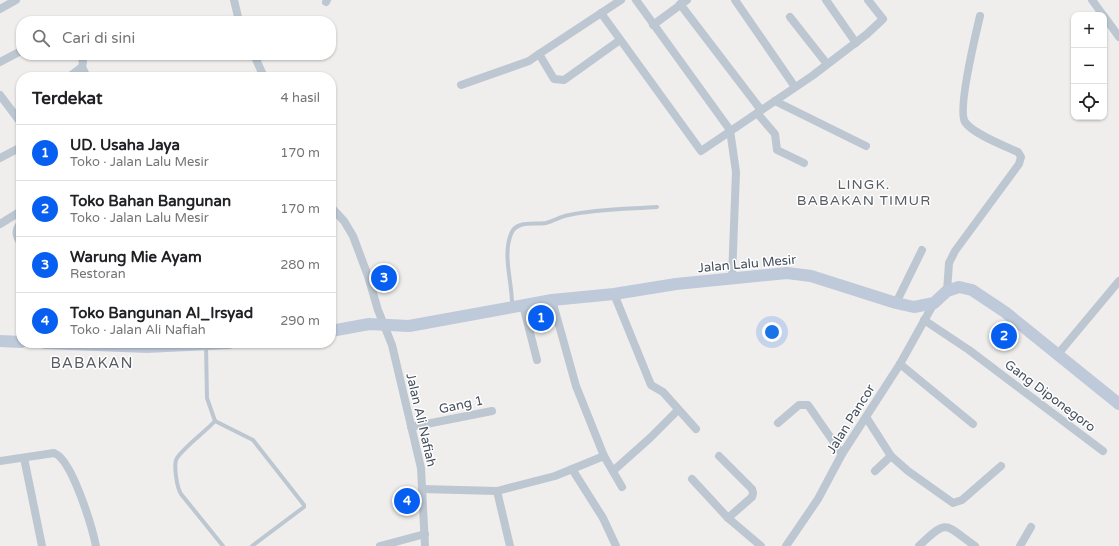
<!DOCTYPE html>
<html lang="id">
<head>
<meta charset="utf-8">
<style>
	:root { --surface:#fff; --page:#f6f6f6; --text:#202124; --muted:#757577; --line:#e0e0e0; --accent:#075ff1 }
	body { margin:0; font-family:"Varela Round",sans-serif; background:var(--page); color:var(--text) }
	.controls { position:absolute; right:12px; top:12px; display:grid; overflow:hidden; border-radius:8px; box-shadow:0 1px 3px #0004 }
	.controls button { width:36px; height:36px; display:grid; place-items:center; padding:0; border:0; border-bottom:1px solid var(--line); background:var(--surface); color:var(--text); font:20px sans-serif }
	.you { position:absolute; left:772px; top:332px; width:14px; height:14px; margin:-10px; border:3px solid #fff; border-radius:50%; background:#1a73e8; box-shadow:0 0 0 6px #1a73e833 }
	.badge { display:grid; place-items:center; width:26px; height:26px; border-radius:50%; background:var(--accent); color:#fff; font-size:13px; font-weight:700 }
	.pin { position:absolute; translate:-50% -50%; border:2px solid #fff; box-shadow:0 1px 4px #0006 }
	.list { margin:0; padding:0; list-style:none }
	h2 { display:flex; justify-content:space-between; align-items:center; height:52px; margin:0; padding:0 16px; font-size:17px }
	h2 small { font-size:13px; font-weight:400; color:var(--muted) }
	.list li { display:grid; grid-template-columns:26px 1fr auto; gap:12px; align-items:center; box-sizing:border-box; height:56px; padding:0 16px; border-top:1px solid var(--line) }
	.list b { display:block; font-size:15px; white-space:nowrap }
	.list p { margin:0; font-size:13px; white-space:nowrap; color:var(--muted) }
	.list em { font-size:13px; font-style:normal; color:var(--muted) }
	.icon { flex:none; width:22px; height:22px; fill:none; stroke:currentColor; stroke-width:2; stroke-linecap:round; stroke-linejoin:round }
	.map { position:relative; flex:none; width:1119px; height:546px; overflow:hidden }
	.search { position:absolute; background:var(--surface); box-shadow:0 1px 3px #0004; left:16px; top:16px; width:320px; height:44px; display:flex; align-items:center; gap:10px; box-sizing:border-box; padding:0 14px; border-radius:16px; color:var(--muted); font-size:15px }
	.panel { position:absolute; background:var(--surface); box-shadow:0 1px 3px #0004; left:16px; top:72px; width:320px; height:276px; border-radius:16px }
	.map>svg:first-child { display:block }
</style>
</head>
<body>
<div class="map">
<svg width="1119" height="546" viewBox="0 0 1119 546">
	<rect width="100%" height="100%" fill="#f0eded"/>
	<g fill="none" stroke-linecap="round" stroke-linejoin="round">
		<g stroke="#bcc7d1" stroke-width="4">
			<path d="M512,307C513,284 502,256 511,234C516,220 534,225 546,223C554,221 561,216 569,215C597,209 628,209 657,207"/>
			<path d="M206,345L207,398L215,421L253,440L304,505V507L252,546"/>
			<path d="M215,421C205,432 185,446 177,458C173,464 177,488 181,494L223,546"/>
		</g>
		<g stroke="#bcc7d1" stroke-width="8">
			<path d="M234,0L239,21"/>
			<path d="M636,0L730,130L736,172L732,278"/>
			<path d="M735,0L795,87"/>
			<path d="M826,0L856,43"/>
			<path d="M1092,0L1103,15"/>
			<path d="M326,2L327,0"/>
			<path d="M680,4L761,110"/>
			<path d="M0,9L16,0"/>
			<path d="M601,13L701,151L812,76L867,34L883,19L868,0"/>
			<path d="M1104,16L1119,37"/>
			<path d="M790,17L827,64"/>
			<path d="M653,25L687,0"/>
			<path d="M620,40L564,80L554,79L539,54L621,0"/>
			<path d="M254,55L264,77"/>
			<path d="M0,62L21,51"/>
			<path d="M82,67L87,77"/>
			<path d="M69,77L82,67L83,62L81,55"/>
			<path d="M461,85L529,61L539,54"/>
			<path d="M0,95L21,123"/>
			<path d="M775,101L866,146"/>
			<path d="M757,113L775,134L777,150L804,163"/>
			<path d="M0,158L21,147"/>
			<path d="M331,207L344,221L353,236L368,276L378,310L392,345L421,468L425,546"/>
			<path d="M21,223C14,231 16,236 21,244"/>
			<path d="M0,224L21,211"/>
			<path d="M947,291L949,263L955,251L1019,164L1021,157L1018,152C1005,146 973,134 965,122C957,110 976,33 980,16"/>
			<path d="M614,294L651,385L663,392L696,429"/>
			<path d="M552,300L576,386L604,456L622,487"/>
			<path d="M896,303L922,250"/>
			<path d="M523,305L537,360"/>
			<path d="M924,320L969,350L1103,451"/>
			<path d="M1058,354L1119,281"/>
			<path d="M900,364L973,424"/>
			<path d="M866,417L891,456L875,471"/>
			<path d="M778,423L799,405H808L842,454"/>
			<path d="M411,427L492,411"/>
			<path d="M719,456L752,489L753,493L752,497L728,518"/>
			<path d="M891,456L908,471L953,503L962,500L1001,466"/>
			<path d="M24,458L42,546"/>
			<path d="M0,461L54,453C72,459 92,527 96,546"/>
			<path d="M572,469L603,518L616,546"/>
			<path d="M613,471L650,438L678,410"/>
			<path d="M692,479L728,518L761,546"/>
			<path d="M422,489L497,491L555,476L604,456"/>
			<path d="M497,491L510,546"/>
			<path d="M380,546L425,534"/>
			<path d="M786,546L818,499L842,454L900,364L934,303"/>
			<path d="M919,546C948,518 944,524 975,546"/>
			<path d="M1020,546L1031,527"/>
		</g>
		<g stroke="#bec9d9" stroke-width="12">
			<path d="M331,331L369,324L409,326L552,300L614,294L676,284L787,273L811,276L896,303L914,307L934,303L947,291L959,287L972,290L1005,312L1119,404"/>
			<path d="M0,341L21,342"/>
			<path d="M45,343L147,347L229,343"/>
		</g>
	</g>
	<g text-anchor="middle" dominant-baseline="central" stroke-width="3" stroke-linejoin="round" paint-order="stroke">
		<g font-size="13" fill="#444f5d" stroke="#fff">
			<text transform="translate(747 264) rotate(-5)">Jalan Lalu Mesir</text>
			<text transform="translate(1050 396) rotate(37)">Gang Diponegoro</text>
			<text transform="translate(461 405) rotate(-12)">Gang 1</text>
			<text transform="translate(851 419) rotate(-58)">Jalan Pancor</text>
			<text transform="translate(421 420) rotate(77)">Jalan Ali Nafiah</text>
		</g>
		<g font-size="14" letter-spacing="1" fill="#595d63" stroke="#fff">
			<text x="864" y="184">LINGK.<tspan x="864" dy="16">BABAKAN TIMUR</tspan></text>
		</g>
		<g font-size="15" letter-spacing="1" fill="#595d63" stroke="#fff">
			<text x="92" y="363">BABAKAN</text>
		</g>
	</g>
</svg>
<div class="controls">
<button>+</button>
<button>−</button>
<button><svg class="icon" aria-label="locate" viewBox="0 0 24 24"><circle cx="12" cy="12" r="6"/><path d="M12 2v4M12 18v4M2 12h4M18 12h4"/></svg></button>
</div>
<div class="you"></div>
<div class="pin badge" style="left:541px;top:318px">1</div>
<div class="pin badge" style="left:1004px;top:336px">2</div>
<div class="pin badge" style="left:384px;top:278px">3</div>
<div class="pin badge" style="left:407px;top:501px">4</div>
<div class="search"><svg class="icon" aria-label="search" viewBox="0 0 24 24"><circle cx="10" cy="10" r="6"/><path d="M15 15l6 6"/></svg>Cari di sini</div>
<section class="panel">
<h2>Terdekat<small>4 hasil</small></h2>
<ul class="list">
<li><span class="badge">1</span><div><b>UD. Usaha Jaya</b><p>Toko · Jalan Lalu Mesir</p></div><em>170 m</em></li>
<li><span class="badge">2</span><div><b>Toko Bahan Bangunan</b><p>Toko · Jalan Lalu Mesir</p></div><em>170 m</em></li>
<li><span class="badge">3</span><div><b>Warung Mie Ayam</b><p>Restoran</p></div><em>280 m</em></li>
<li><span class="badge">4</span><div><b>Toko Bangunan Al_Irsyad</b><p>Toko · Jalan Ali Nafiah</p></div><em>290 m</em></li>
</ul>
</section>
</div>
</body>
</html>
